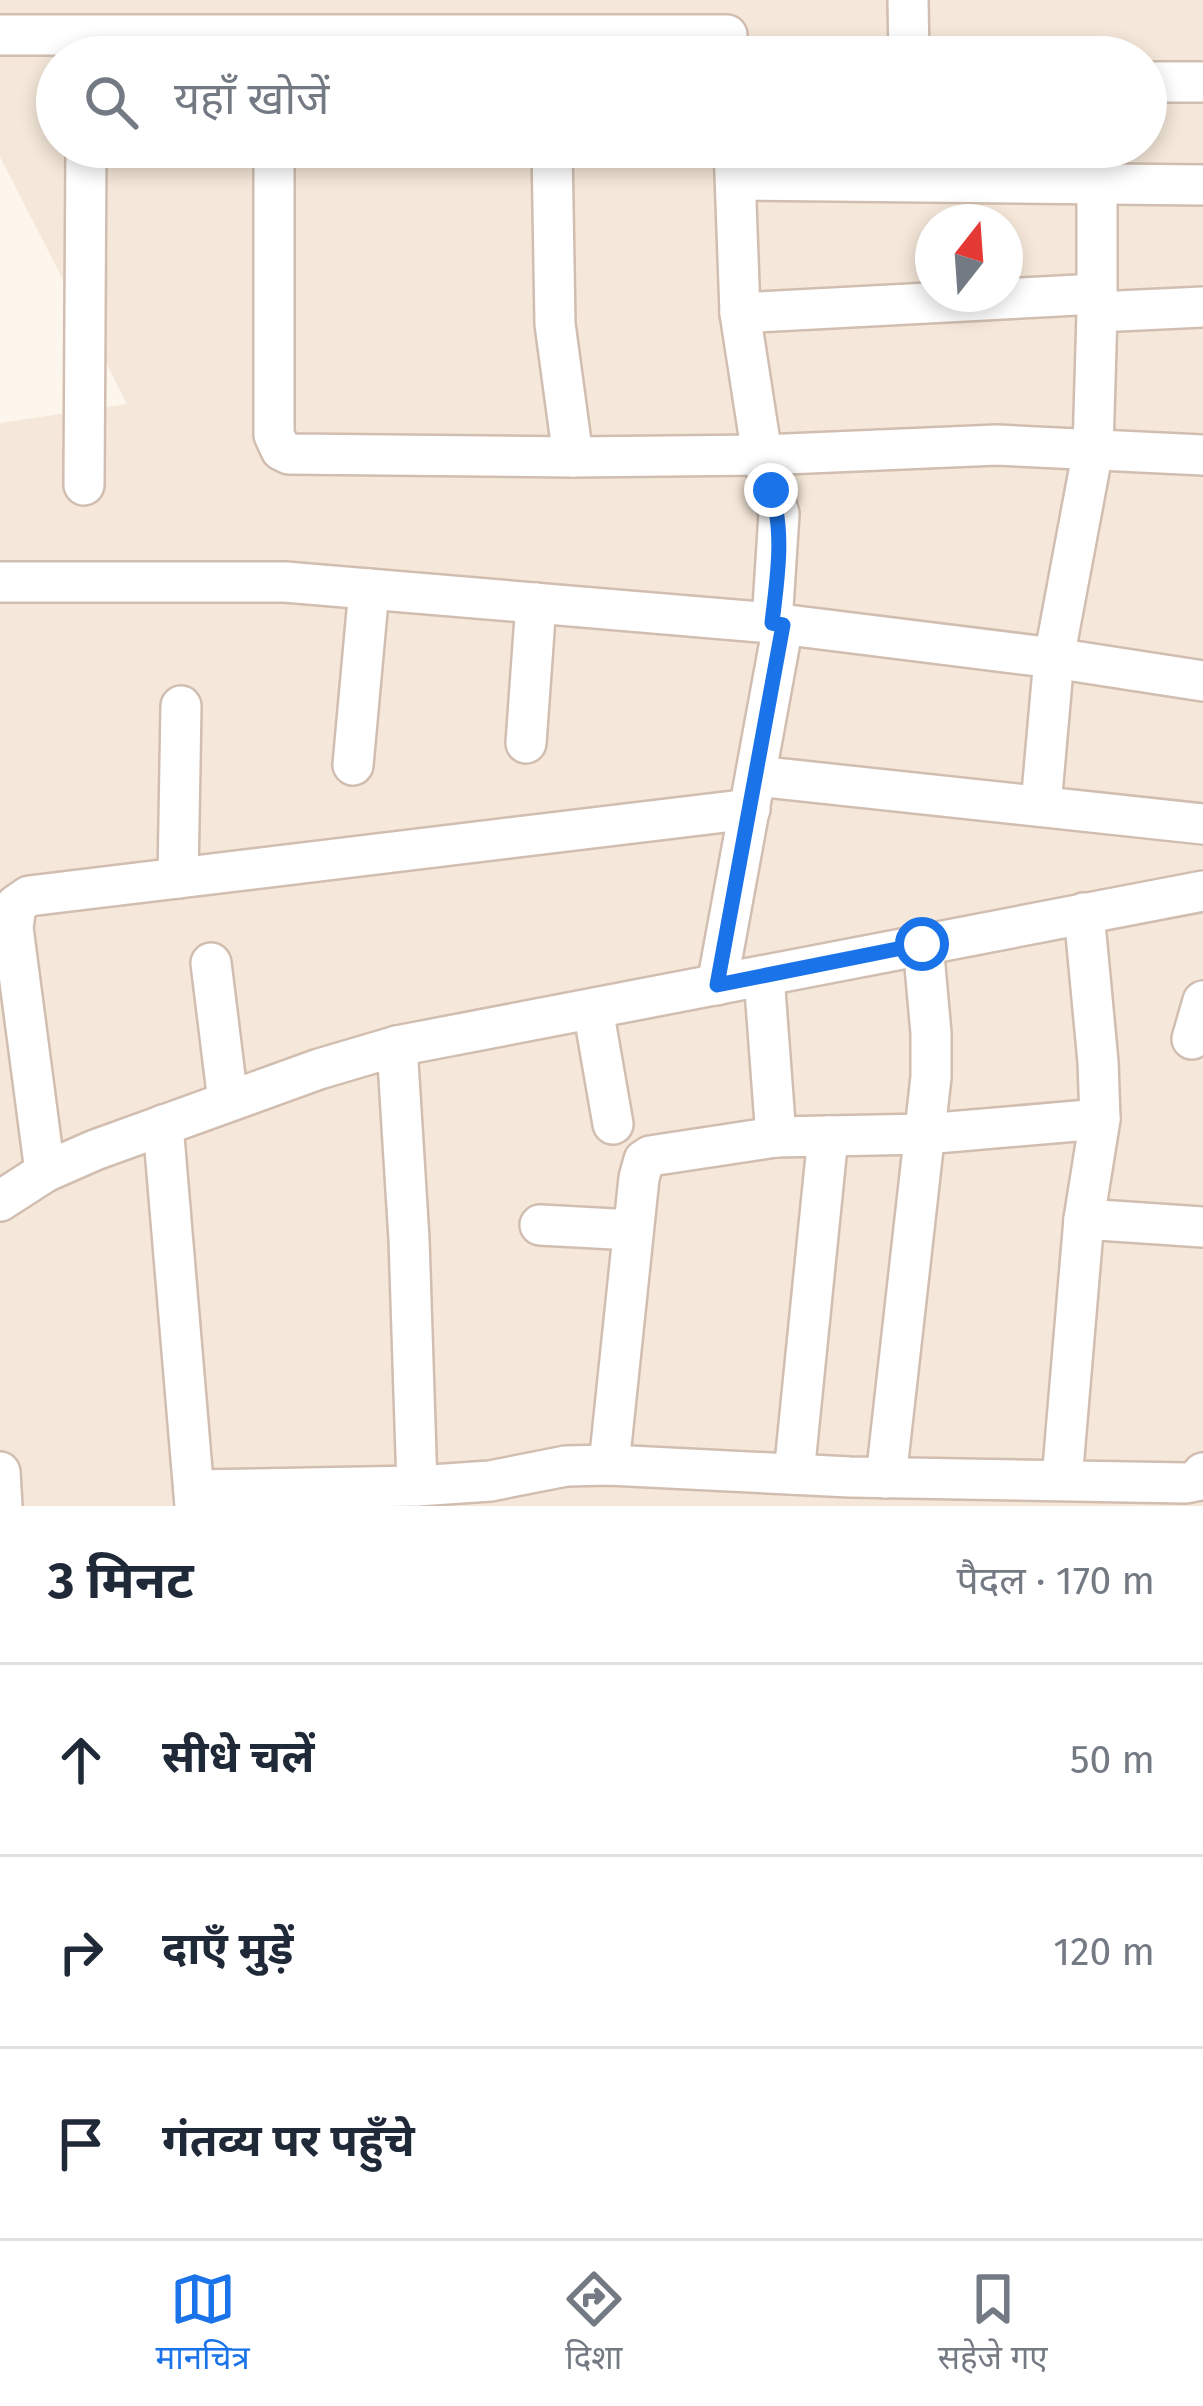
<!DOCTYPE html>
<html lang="hi">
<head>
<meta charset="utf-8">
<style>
	:root { --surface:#fff; --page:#f2f2f3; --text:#1f2937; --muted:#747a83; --line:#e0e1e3; --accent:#1a73e8 }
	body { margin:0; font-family:"Fira Sans","Noto Sans Devanagari",sans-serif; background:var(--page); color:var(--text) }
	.compass { position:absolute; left:915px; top:204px; width:108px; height:108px; border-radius:50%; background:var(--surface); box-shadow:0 6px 18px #0003; rotate:17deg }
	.stop { position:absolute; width:36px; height:36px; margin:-27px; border:9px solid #1a73e8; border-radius:50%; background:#fff }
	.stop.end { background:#1a73e8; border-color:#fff; box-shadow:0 3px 12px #0008 }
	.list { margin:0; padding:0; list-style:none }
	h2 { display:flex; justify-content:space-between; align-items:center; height:156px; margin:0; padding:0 48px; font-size:51px }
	h2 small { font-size:39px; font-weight:400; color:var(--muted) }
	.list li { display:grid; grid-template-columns:78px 1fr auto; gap:36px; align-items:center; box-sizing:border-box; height:192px; padding:0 48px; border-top:3px solid var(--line) }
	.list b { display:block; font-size:45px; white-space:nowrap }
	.list em { font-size:39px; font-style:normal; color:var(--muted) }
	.icon { flex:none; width:66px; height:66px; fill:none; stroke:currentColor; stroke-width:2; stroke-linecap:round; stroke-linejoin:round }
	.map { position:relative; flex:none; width:1203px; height:1506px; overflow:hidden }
	.search { position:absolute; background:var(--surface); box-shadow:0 6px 18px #0003; left:36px; right:36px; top:36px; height:132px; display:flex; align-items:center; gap:30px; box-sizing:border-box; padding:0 42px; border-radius:66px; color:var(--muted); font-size:45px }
	.sheet { height:732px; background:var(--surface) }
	nav { display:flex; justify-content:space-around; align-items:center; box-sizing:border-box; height:168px; border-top:3px solid var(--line); background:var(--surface); font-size:33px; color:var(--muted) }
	nav a { display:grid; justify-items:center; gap:6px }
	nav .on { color:var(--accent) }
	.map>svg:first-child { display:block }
</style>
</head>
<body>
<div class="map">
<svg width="1203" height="1506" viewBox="0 0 1203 1506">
	<rect width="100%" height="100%" fill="#fdf6ec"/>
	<path fill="#f5e8da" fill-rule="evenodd" d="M0,0H1203V1506H0V423L127,404L0,157ZM57,57H1146V147H57ZM933,222H1005V294H933Z"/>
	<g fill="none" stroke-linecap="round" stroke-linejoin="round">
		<g stroke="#d1beb0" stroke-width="44">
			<g id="minor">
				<path d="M908,0L909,57"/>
				<path d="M0,35H727"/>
				<path d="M1146,82H1203"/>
				<path d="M274,147V435L281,450L289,454L573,457L762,455L997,445L1203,455"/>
				<path d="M552,147L555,324L573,457"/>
				<path d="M734,147L740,313L762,455L779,514L772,623"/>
				<path d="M737,180L1203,185"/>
				<path d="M1097,312L1203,307"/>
				<path d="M740,313L1097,294"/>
				<path d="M84,485L86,147"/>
				<path d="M0,582H285L772,623L1054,658L1203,681"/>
				<path d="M526,743L536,603"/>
				<path d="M353,765L369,589"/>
				<path d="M756,776L1203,824"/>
				<path d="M1041,805L1054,658L1093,450L1097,312V184"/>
				<path d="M178,878L181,706"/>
				<path d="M211,963L228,1101"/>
				<path d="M764,976L776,1137"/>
				<path d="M717,985L783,625"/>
				<path d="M593,1009L613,1124"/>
				<path d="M1192,1039L1203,1001"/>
				<path d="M397,1046L409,1239L417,1486"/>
				<path d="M163,1125L195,1506"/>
				<path d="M45,1172L13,928L16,905L29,896L750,809"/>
				<path d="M0,1201L45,1172L95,1150L319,1069L397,1046L1203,891"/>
				<path d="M1084,1219L1203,1227"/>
				<path d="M540,1225L633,1230"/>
				<path d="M609,1465L639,1178L644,1160L650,1156L776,1137L925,1134L1100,1119"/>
				<path d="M0,1472L2,1506"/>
				<path d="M794,1474L828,1136"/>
				<path d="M886,1478L931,1077V1033L923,944"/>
				<path d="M1062,1480L1084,1219L1100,1119L1098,1062L1084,913"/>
				<path d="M194,1490L417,1486L490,1481L566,1466L609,1465L850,1477L1186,1483L1196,1481L1203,1473"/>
			</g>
		</g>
		<use href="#minor" stroke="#fff" stroke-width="39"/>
	</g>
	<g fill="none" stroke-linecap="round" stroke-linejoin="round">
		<path stroke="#1a73e8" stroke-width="15" d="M771,490C785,533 777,579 772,623L783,625L717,985L922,944"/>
	</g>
</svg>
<svg class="compass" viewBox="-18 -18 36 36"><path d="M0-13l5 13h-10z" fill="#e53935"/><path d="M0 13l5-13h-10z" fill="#747a83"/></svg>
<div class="stop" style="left:922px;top:944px"></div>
<div class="stop end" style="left:771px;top:490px"></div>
<div class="search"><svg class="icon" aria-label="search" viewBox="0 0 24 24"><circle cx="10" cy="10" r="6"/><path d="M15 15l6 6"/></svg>यहाँ खोजें</div>
</div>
<section class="sheet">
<h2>3 मिनट<small>पैदल · 170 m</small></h2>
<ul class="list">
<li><svg class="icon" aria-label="ahead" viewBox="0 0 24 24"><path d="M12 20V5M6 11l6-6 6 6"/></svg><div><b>सीधे चलें</b></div><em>50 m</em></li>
<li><svg class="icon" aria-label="right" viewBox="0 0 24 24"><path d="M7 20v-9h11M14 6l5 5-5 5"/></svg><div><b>दाएँ मुड़ें</b></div><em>120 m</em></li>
<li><svg class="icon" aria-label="arrive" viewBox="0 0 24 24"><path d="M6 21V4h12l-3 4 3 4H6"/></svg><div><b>गंतव्य पर पहुँचे</b></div></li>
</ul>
</section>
<nav>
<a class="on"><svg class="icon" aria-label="map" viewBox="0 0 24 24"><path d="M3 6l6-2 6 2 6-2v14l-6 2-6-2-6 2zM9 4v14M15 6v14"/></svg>मानचित्र</a>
<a><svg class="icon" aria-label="directions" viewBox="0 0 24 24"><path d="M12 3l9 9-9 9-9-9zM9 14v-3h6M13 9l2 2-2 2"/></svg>दिशा</a>
<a><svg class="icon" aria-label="saved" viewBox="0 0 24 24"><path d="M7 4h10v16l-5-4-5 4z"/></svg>सहेजे गए</a>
</nav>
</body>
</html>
